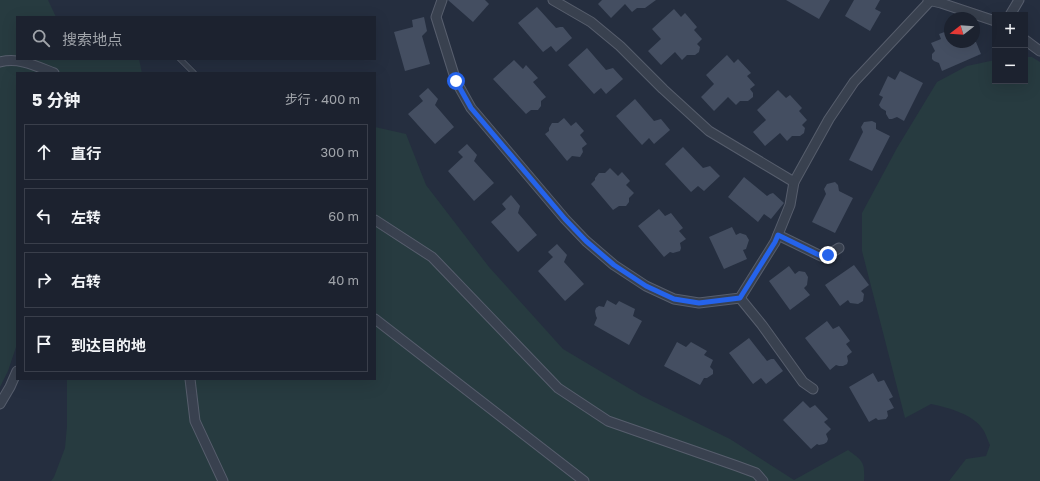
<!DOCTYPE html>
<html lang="zh">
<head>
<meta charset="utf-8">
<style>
	:root { --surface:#1c222f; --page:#292f3b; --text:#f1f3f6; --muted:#a0a4aa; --line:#3a3f4b }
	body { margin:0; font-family:"Golos Text","Noto Sans SC",sans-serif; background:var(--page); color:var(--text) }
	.controls { position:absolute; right:12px; top:12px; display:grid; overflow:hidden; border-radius:0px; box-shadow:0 4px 16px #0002 }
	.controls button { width:36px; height:36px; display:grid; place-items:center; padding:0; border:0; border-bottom:1px solid var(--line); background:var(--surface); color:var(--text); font:20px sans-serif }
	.compass { position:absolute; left:944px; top:12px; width:36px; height:36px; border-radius:50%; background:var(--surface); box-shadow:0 4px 16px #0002; rotate:253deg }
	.stop { position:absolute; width:12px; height:12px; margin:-9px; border:3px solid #2563eb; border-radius:50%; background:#fff }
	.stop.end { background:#2563eb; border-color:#fff; box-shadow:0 1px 4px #0008 }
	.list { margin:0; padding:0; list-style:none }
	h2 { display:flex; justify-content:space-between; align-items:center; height:52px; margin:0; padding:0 16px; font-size:17px }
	h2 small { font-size:13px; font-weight:400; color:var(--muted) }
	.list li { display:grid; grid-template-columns:26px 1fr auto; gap:12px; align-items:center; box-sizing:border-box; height:56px; margin:0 8px 8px; padding:0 8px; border:1px solid var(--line); border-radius:0px }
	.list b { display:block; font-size:15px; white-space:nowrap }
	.list em { font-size:13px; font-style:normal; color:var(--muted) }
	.icon { flex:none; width:22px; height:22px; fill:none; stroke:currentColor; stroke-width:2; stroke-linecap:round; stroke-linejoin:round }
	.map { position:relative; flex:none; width:1040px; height:481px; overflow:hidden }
	.search { position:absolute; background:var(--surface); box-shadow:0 4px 16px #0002; left:16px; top:16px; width:360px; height:44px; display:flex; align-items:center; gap:10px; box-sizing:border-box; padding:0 14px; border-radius:0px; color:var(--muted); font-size:15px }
	.panel { position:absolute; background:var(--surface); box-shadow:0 4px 16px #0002; left:16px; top:72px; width:360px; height:308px; border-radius:0px }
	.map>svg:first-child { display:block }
</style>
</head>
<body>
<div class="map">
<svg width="1040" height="481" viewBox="0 0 1040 481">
	<rect width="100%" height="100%" fill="#252e3f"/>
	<g fill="#273b40">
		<path d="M0,0H48L56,17H17V59H139L142,73H17V344L8,371L0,387Z"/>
		<path d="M1025,57H1032L1040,62V481H949L966,459L986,456L990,445C988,441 986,435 984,431C974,414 949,408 931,404L905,418L862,251V213L897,148L937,82L967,66L995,60V81H1025Z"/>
		<path d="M375,127L406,134L426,185L489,267L563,349L642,396L730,439L794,480L848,450C863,461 865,462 864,481H51L54,477L65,448L67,426V379H375Z"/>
	</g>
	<g fill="#444e61">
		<path d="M448,0H485L489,4L473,22Z"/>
		<path d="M602,0H656L645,8H637L632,12L625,4L611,18L598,4Z"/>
		<path d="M786,0H830L819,19Z"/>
		<path d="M854,0H880L875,9L881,12L870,31L845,16Z"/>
		<path d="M537,7L556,28L560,27H563L572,38L556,52L551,46L543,52L518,23Z"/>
		<path d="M674,9L681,17L685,13L697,27L694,30L702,39L697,44L700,47L699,52L695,55H687L682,60L675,52L661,65L648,51L661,39L652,29Z"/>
		<path d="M424,17L427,31L422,36L430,64L405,71L394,32L413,27L412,20Z"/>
		<path d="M950,30V42H976L981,54L942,71L939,63L934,61L932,59V54L935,51L931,43L941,39L939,34Z"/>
		<path d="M587,48L606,70L613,68L623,79L606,94L601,88L594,94L568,65Z"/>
		<path d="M727,55L734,63L738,59L751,73L747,76L755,85L750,89L753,93V97L748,101H740L736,105L728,97L714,111L701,97L714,84L706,75Z"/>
		<path d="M514,60L523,69L526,65L538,78L533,82L546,97L541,101V106L538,110H531L526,114L493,79Z"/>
		<path d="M900,71L923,83L904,121L897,117L892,119H889L886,114V111L881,108L879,105L883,97L879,95L888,76L895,80Z"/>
		<path d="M428,88L438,99L435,105L454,127L435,144L408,114L423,101L419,96Z"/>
		<path d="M778,90L786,98L790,95L802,108L799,111L807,120L802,125L805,128L804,133L800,136H792L787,141L780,133L765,146L753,132L766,120L757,110Z"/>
		<path d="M635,99L654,121L661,119L670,130L654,144L649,138L642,145L616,116Z"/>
		<path d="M564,118L571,126L576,122L584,131L580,135L587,144L582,148L583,152L580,157L572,156L567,161L545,134L549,131V128L552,123H558Z"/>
		<path d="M872,121L876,123V129L890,136L872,171L849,160L863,132L861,127L864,122Z"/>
		<path d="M467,144L477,155L474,161L494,183L474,201L448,171L463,157L458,152Z"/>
		<path d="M683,147L703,168L710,166L720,176L704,191L698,186L691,192L665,164Z"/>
		<path d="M610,168L618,176L622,172L630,181L626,185L634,193L629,198V202L626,206H619L613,210L591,184L595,180V178L599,173H605Z"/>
		<path d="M744,177L767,196L770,194L773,193L784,203L771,219L764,214L758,222L728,197Z"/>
		<path d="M835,182L838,185L839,191L853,198L835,233L812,222L826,194L824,189L827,184Z"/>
		<path d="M511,195L520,206L518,213L537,235L518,252L491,222L506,209L502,204Z"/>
		<path d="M659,209L665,216L671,213L683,228L679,231L686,239L680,243L681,248L680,251L673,253L670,252L664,257L638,226Z"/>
		<path d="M732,227L736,235L740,233L746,235L749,240L746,249L743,250L747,259L724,269L709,237Z"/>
		<path d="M557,244L567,255L564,262L584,284L565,301L538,271L553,257L548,252Z"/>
		<path d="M854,265L869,285L861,291L864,294L863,301L858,304L850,303L848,300L840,306L825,285Z"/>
		<path d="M789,266L795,274L799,271L805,272L808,277L807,285L804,288L810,295L790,310L769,281Z"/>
		<path d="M607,300L616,305L619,301L635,309L633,316L642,321L629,345L594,325L597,318L596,316L595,311L596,308L599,306L604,307Z"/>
		<path d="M827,321L833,329L839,326L850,341L846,344L852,352L847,356L848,361L847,364L843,366H839L836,365L830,370L805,338Z"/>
		<path d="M749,338L767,361L771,359H774L783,371L766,384L761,378L753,384L729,353Z"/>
		<path d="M677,342L686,347L691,342L707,351L704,355L713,360L710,367L713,370V374L707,378H704L700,385L664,366Z"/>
		<path d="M873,373L878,382L884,380L893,397L889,399L894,408L887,411L888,416L886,419L878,420L876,418L869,422L849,387Z"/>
		<path d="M803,401L810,408L815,405L828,419L824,422L831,429L826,434L828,439L827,442L824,444L819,445L817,444L811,449L783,420Z"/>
	</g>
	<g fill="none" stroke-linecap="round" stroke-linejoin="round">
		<g stroke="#575e6d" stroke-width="6">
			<path id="service" d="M180,59L194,73"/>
		</g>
		<g stroke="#575e6d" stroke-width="11">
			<g id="minor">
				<path d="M442,0L436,17L456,81L471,108L565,219L586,241L614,265L646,286L674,299L699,303L740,298L775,242L790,205L794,182L829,119L854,82L930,1"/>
				<path d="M553,0L591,22L620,46L663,89L709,131L794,182"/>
				<path d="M928,0L941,3L995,21"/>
				<path d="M1010,15L1019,0"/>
				<path d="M1025,40L1040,51"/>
				<path d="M0,62C19,57 36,66 54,73"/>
				<path d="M375,220L432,257L558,388L608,421L737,466L756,473L763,481"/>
				<path d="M778,235L821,256L828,255L839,248"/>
				<path d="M740,298L762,325L803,382L813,389"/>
				<path d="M375,319L584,481"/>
				<path d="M190,379L195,421L223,481"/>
				<path d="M0,404L10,387L17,371"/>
			</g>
		</g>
		<use href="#service" stroke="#39414f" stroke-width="4.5"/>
		<use href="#minor" stroke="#39414f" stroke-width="9"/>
	</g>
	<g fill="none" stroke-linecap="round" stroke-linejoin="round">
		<path stroke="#2563eb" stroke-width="5" d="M456,81L471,108L565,219L586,241L614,265L646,286L674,299L699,303L740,298L775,242L778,235L821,256L828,255"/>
	</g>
</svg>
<div class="controls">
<button>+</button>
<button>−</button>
</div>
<svg class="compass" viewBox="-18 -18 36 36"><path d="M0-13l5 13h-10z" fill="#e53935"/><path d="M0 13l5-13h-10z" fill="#a0a4aa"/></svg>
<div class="stop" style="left:456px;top:81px"></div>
<div class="stop end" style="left:828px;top:255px"></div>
<div class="search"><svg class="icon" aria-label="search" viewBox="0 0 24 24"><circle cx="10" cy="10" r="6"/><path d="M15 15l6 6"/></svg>搜索地点</div>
<section class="panel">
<h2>5 分钟<small>步行 · 400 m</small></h2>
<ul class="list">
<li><svg class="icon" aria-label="ahead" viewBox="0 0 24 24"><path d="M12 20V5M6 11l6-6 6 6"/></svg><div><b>直行</b></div><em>300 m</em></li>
<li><svg class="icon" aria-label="left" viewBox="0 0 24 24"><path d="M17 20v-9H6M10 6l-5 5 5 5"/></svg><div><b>左转</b></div><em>60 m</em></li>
<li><svg class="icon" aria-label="right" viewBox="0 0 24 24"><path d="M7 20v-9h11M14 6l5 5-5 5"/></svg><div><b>右转</b></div><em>40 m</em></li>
<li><svg class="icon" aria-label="arrive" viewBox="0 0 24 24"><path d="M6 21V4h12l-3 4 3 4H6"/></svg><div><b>到达目的地</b></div></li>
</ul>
</section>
</div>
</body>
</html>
